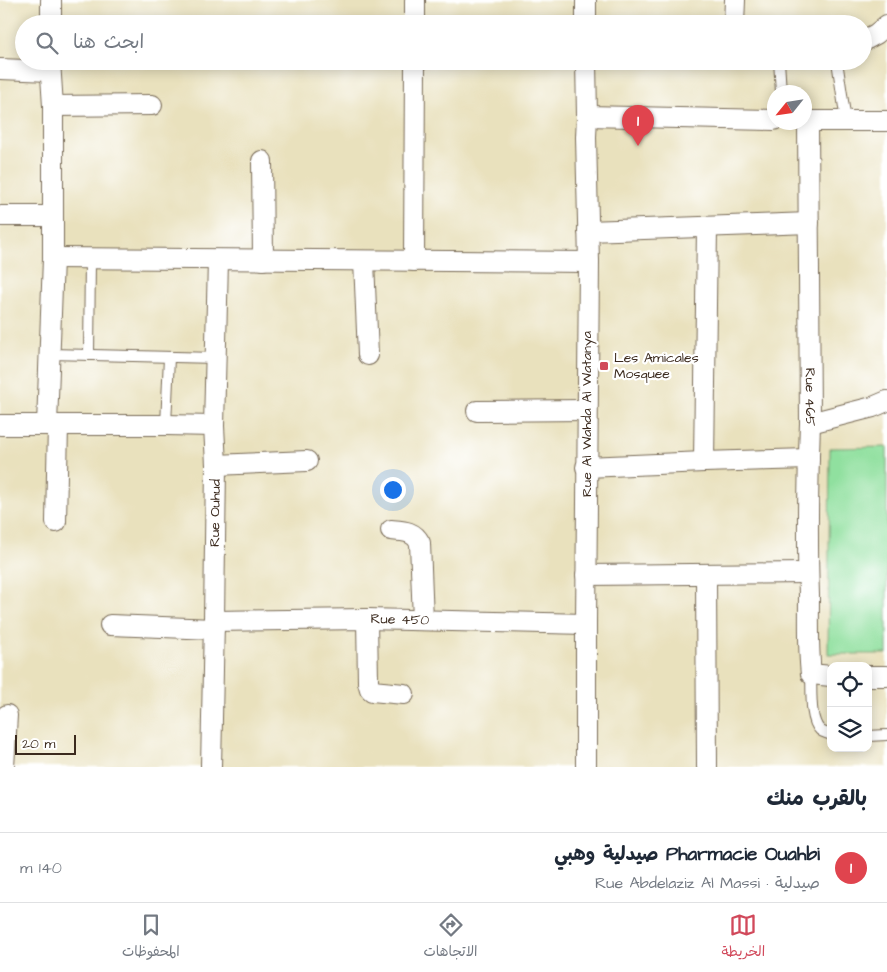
<!DOCTYPE html>
<html lang="ar">
<head>
<meta charset="utf-8">
<style>
	:root { --surface:#fff; --page:#f6f6f7; --text:#1f2937; --muted:#747a83; --line:#e0e1e3; --accent:#d1495b }
	body { margin:0; font-family:"Architects Daughter","Playpen Sans Arabic",sans-serif; background:var(--page); color:var(--text); direction:rtl }
	.controls { position:absolute; right:15px; bottom:15px; display:grid; overflow:hidden; border-radius:10px; box-shadow:0 2px 12px #0003 }
	.controls button { width:45px; height:45px; display:grid; place-items:center; padding:0; border:0; border-bottom:1px solid var(--line); background:var(--surface); color:var(--text); font:25px sans-serif }
	.compass { position:absolute; left:767px; top:85px; width:45px; height:45px; border-radius:50%; background:var(--surface); box-shadow:0 2px 12px #0003; rotate:240deg }
	.scale { position:absolute; left:15px; bottom:12px; width:61px; box-sizing:border-box; padding-left:5px; border:2px solid #3b2a1e; border-top:0; font-size:14px; line-height:18px; white-space:nowrap; color:#3b2a1e; -webkit-text-stroke:4px #fff; paint-order:stroke }
	.you { position:absolute; left:392px; top:489px; width:18px; height:18px; margin:-12px; border:4px solid #fff; border-radius:50%; background:#1a73e8; box-shadow:0 0 0 8px #1a73e833 }
	.badge { display:grid; place-items:center; width:32px; height:32px; border-radius:50%; background:var(--accent); color:#fff; font-size:16px; font-weight:700 }
	.pin { position:absolute; translate:-50% -41px; filter:drop-shadow(0 1px 2px #0008) }
	.pin::after { content:''; position:absolute; top:26px; width:18px; height:15px; background:inherit; clip-path:polygon(0 0,100% 0,50% 100%) }
	.list { margin:0; padding:0; list-style:none }
	h2 { display:flex; justify-content:space-between; align-items:center; height:65px; margin:0; padding:0 20px; font-size:21px }
	h2 small { font-size:16px; font-weight:400; color:var(--muted) }
	.list li { display:grid; grid-template-columns:32px 1fr auto; gap:15px; align-items:center; box-sizing:border-box; height:70px; padding:0 20px; border-top:1px solid var(--line) }
	.list b { display:block; font-size:19px; white-space:nowrap }
	.list p { margin:0; font-size:16px; white-space:nowrap; color:var(--muted) }
	.list em { font-size:16px; font-style:normal; color:var(--muted) }
	.icon { flex:none; width:28px; height:28px; fill:none; stroke:currentColor; stroke-width:2; stroke-linecap:round; stroke-linejoin:round }
	.map { position:relative; flex:none; width:887px; height:767px; overflow:hidden; direction:ltr }
	.search { position:absolute; background:var(--surface); box-shadow:0 2px 12px #0003; left:15px; right:15px; top:15px; height:55px; display:flex; align-items:center; gap:12px; box-sizing:border-box; padding:0 18px; border-radius:28px; color:var(--muted); font-size:19px }
	.sheet { height:135px; background:var(--surface) }
	nav { display:flex; justify-content:space-around; align-items:center; box-sizing:border-box; height:70px; border-top:1px solid var(--line); background:var(--surface); font-size:14px; color:var(--muted) }
	nav a { display:grid; justify-items:center; gap:2px }
	nav .on { color:var(--accent) }
	.map>svg:first-child { display:block }
</style>
</head>
<body>
<div class="map">
<svg width="887" height="767" viewBox="0 0 887 767">
	<rect width="100%" height="100%" fill="#fff"/>
	<filter id="ink" filterUnits="userSpaceOnUse"><feTurbulence type="fractalNoise" baseFrequency=".02" numOctaves="2"/><feDisplacementMap in="SourceGraphic" scale="10" xChannelSelector="R" yChannelSelector="G"/><feConvolveMatrix kernelMatrix="1 2 1 2 8 2 1 2 1" color-interpolation-filters="sRGB"/></filter>
	<filter id="wash" filterUnits="userSpaceOnUse"><feTurbulence type="fractalNoise" baseFrequency=".0096" numOctaves="4" result="noise"/><feDisplacementMap in="SourceGraphic" scale="20" xChannelSelector="R" yChannelSelector="G"/><feGaussianBlur stdDeviation="1.12" result="paint"/><feColorMatrix in="noise" values="0 0 0 0 0 0 0 0 0 0 0 0 0 0 0 0 0 1.4 0 .05"/><feComposite in="paint" operator="in"/></filter>
	<g filter="url(#wash)">
		<rect width="100%" height="100%" fill="#e9e1bd"/>
		<path fill="#90e09f" stroke="#66855e" d="M887,447V654H828L830,448Z"/>
	</g>
	<g filter="url(#ink)">
		<g fill="none" stroke-linecap="round" stroke-linejoin="round">
			<g stroke="#786a56" stroke-width="12">
				<g id="service">
					<path d="M779,61L781,92"/>
					<path d="M837,61L846,121"/>
					<path d="M50,354L216,358"/>
					<path d="M89,355L90,259"/>
					<path d="M166,425L169,357"/>
					<path d="M811,674C812,689 809,719 820,730C823,733 827,733 831,735"/>
					<path d="M868,736L887,735"/>
				</g>
			</g>
			<g stroke="#786a56" stroke-width="22">
				<g id="minor">
					<path d="M51,24V0"/>
					<path d="M415,24V0"/>
					<path d="M586,24V0"/>
					<path d="M734,24L735,0"/>
					<path d="M863,41L876,34L887,25"/>
					<path d="M586,61L587,116L586,137L589,262L586,624V767"/>
					<path d="M0,69L50,71"/>
					<path d="M53,106L152,105"/>
					<path d="M587,116L774,120"/>
					<path d="M804,121H887"/>
					<path id="s1" d="M808,121L810,423C808,480 807,537 809,595C809,621 808,648 811,674L831,676"/>
					<path d="M262,161L263,260"/>
					<path d="M0,216H53"/>
					<path d="M588,231L809,223"/>
					<path d="M53,258L589,262"/>
					<path d="M364,261L368,355"/>
					<path d="M414,261L415,61"/>
					<path d="M477,411L587,410"/>
					<path d="M810,423L873,407L887,401"/>
					<path d="M0,425H166L214,426"/>
					<path d="M47,425L53,258V106L50,61"/>
					<path d="M704,462L707,227"/>
					<path d="M216,465L307,461"/>
					<path d="M586,467L704,462L809,459"/>
					<path d="M56,522L58,425"/>
					<path d="M391,530C404,531 414,531 420,543L423,620"/>
					<path d="M706,574L707,767"/>
					<path d="M586,575L808,573"/>
					<path d="M367,619L368,682L370,689L372,691L404,694"/>
					<path id="s2" d="M214,621L367,619L586,624"/>
					<path d="M110,625L214,629"/>
					<path d="M868,676H887"/>
					<path d="M4,767L7,715"/>
					<path id="s3" d="M211,767L214,621L216,465L214,426L218,260"/>
				</g>
			</g>
			<use href="#service" stroke="#fff" stroke-width="10"/>
			<use href="#minor" stroke="#fff" stroke-width="20"/>
		</g>
	</g>
	<rect fill="#d1495b" stroke="#fff" stroke-width="2" x="599" y="361" width="10" height="10" rx="2.5"/>
	<g text-anchor="middle" dominant-baseline="central" stroke-width="4.5" stroke-linejoin="round" paint-order="stroke">
		<g font-size="14" fill="#3b2a1e" stroke="#fff" text-anchor="start">
			<text x="614" y="358">Les Amicales<tspan x="614" dy="16">Mosquee</tspan></text>
		</g>
		<g font-size="14" fill="#3b2a1e" stroke="#fff">
			<text stroke="none"><textPath href="#s1" startOffset="276">Rue 465</textPath></text>
			<text transform="translate(587 414) rotate(-90)">Rue Al Wahda Al Watanya</text>
			<text stroke="none"><textPath href="#s3" startOffset="254">Rue Ouhud</textPath></text>
			<text stroke="none"><textPath href="#s2" startOffset="186">Rue 450</textPath></text>
		</g>
	</g>
</svg>
<div class="controls">
<button><svg class="icon" aria-label="locate" viewBox="0 0 24 24"><circle cx="12" cy="12" r="6"/><path d="M12 2v4M12 18v4M2 12h4M18 12h4"/></svg></button>
<button><svg class="icon" aria-label="layers" viewBox="0 0 24 24"><path d="M12 4l9 5-9 5-9-5zM3 14l9 5 9-5"/></svg></button>
</div>
<svg class="compass" viewBox="-18 -18 36 36"><path d="M0-13l5 13h-10z" fill="#e53935"/><path d="M0 13l5-13h-10z" fill="#747a83"/></svg>
<div class="scale">20 m</div>
<div class="you"></div>
<div class="pin badge" style="left:638px;top:146px;background:#e0444e">1</div>
<div class="search"><svg class="icon" aria-label="search" viewBox="0 0 24 24"><circle cx="10" cy="10" r="6"/><path d="M15 15l6 6"/></svg>ابحث هنا</div>
</div>
<section class="sheet">
<h2>بالقرب منك<small></small></h2>
<ul class="list">
<li><span class="badge" style="background:#e0444e">1</span><div><b>Pharmacie Ouahbi صيدلية وهبي</b><p>صيدلية · Rue Abdelaziz Al Massi</p></div><em>140 m</em></li>
</ul>
</section>
<nav>
<a class="on"><svg class="icon" aria-label="map" viewBox="0 0 24 24"><path d="M3 6l6-2 6 2 6-2v14l-6 2-6-2-6 2zM9 4v14M15 6v14"/></svg>الخريطة</a>
<a><svg class="icon" aria-label="directions" viewBox="0 0 24 24"><path d="M12 3l9 9-9 9-9-9zM9 14v-3h6M13 9l2 2-2 2"/></svg>الاتجاهات</a>
<a><svg class="icon" aria-label="saved" viewBox="0 0 24 24"><path d="M7 4h10v16l-5-4-5 4z"/></svg>المحفوظات</a>
</nav>
</body>
</html>
